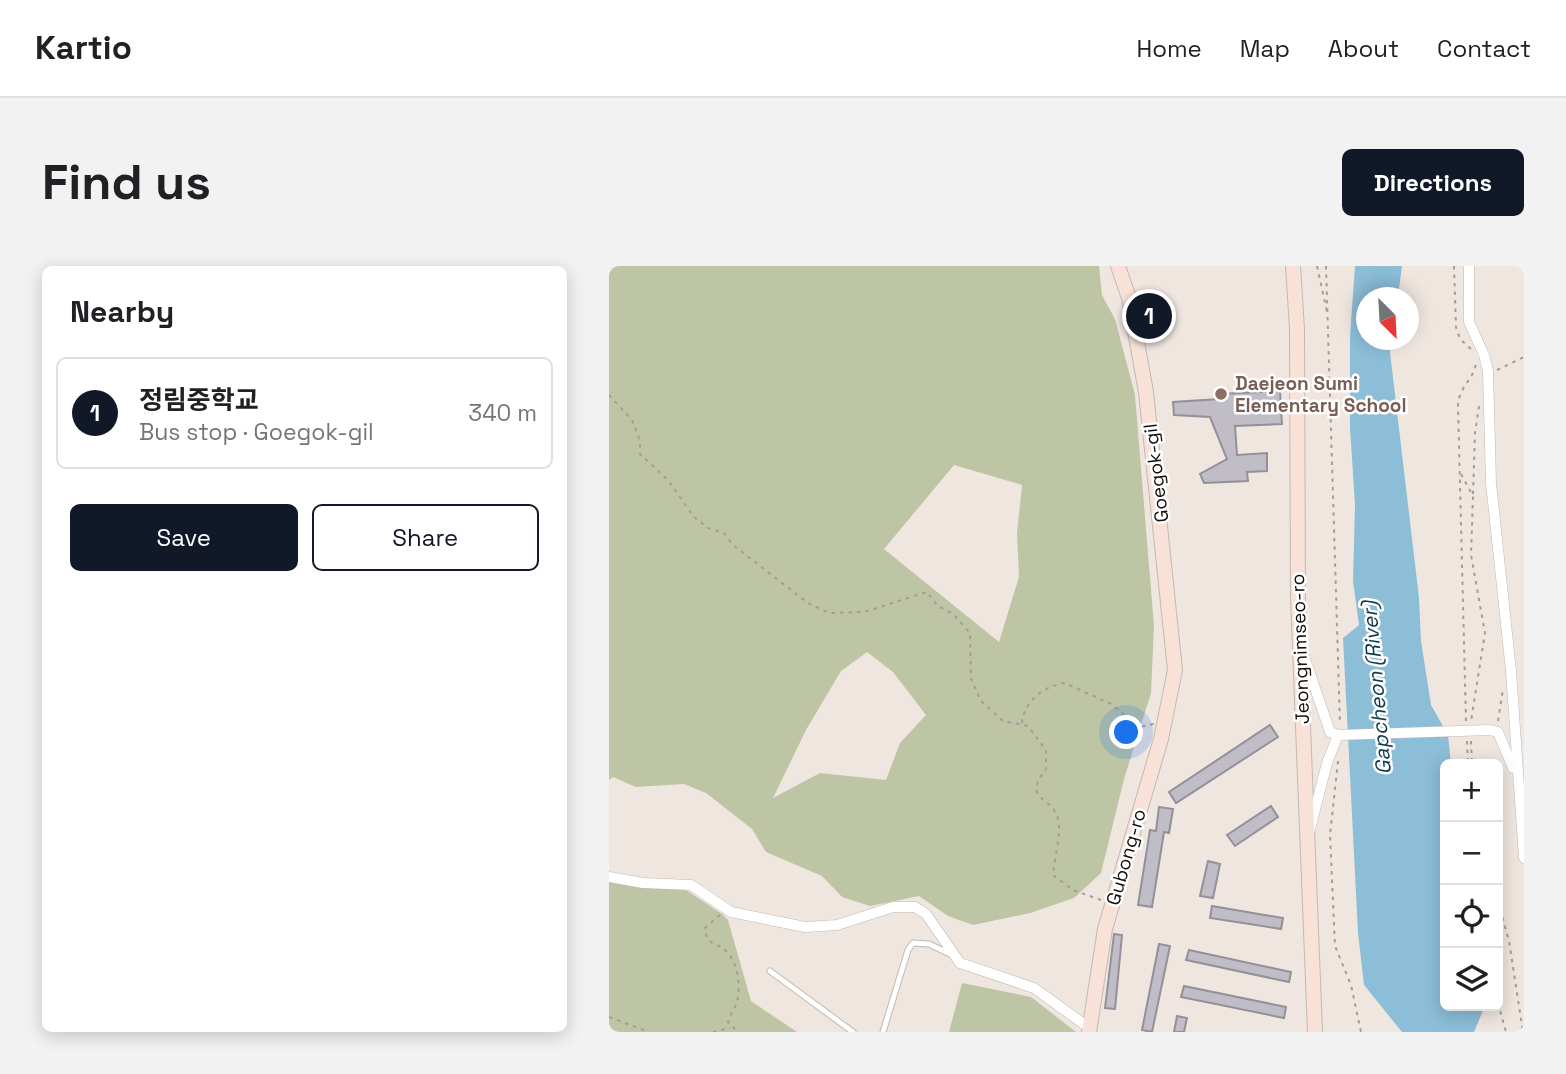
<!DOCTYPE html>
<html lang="en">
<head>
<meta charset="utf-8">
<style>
	:root { --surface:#fff; --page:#f2f2f2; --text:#202124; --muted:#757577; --line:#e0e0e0; --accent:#111827 }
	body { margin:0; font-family:"Space Grotesk","Noto Sans KR",sans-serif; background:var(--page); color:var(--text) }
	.controls { position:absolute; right:21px; bottom:21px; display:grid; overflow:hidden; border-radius:10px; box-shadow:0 4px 18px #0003 }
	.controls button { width:63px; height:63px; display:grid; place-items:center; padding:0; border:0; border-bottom:2px solid var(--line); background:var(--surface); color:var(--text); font:35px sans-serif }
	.compass { position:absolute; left:747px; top:21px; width:63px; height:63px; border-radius:50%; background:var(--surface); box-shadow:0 4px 18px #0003; rotate:156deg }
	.you { position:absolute; left:518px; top:467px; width:24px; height:24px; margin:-18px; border:5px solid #fff; border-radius:50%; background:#1a73e8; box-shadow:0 0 0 10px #1a73e833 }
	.badge { display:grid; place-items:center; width:46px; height:46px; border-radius:50%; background:var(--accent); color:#fff; font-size:23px; font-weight:700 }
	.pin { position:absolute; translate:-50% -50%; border:4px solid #fff; box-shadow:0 2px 7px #0006 }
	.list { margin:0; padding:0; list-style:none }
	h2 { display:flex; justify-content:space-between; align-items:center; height:91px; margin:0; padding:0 28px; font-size:30px }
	h2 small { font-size:23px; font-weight:400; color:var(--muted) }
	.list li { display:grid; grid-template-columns:46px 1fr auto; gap:21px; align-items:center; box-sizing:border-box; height:112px; margin:0 14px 14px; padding:0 14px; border:2px solid var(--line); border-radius:10px }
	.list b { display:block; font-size:26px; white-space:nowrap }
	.list p { margin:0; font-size:23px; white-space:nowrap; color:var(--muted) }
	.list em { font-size:23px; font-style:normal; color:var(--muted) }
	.actions { display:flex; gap:14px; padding:21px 28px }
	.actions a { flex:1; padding:16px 0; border:2px solid var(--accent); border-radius:10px; text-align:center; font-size:24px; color:var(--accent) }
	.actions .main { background:var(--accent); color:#fff }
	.icon { flex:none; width:38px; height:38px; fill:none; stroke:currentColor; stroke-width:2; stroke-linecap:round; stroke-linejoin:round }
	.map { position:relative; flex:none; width:915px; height:766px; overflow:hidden; border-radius:10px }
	header { display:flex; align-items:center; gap:42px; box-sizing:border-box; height:98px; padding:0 35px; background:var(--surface); border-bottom:2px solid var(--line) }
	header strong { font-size:33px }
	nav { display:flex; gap:38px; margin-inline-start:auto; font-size:24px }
	.intro { display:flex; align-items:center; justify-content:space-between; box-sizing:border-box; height:168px; padding:0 42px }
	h1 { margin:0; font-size:49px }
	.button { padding:18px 32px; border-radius:10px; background:var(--accent); color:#fff; font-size:24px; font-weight:700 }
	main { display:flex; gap:42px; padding:0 42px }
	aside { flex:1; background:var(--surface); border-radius:10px; box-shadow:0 4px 18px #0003 }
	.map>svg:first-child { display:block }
</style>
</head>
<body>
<header>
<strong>Kartio</strong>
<nav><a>Home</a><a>Map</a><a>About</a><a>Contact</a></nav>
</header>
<div class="intro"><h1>Find us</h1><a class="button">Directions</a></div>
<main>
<aside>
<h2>Nearby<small></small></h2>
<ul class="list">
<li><span class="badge">1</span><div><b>정림중학교</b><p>Bus stop · Goegok-gil</p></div><em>340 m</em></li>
</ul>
<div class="actions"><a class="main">Save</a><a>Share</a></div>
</aside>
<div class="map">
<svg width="915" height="766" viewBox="0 0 915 766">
	<rect width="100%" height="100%" fill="#f0e6e0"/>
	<g fill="#bec5a4" fill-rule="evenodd">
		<path d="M0,0H490L493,29L506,53L526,129L545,360L542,427L515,513L492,607L465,632L421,647L364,659L339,650L310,630L261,640L233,631L213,610L157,586L143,563L97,527L75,518L27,521L4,511L0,514ZM345,199L413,219L408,267L410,311L390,376L275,283ZM258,386L284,406L317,449L291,477L277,514L211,507L164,532L197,464L232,405Z"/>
		<path d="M0,616L68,618L113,648L119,654L142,735L188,766H0Z"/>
		<path d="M353,717L422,731L467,766H340Z"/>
	</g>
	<path fill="#8cbed8" d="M746,0H793L789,31L758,32V74H782L781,86L810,332L812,375L822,439L839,469L842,498H836V740H876L865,766H793L755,719L749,667L734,372L750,359L744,315L746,239L741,162V70Z"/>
	<g fill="#c0bdc6" stroke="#939099" stroke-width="2">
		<path d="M671,125L673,158L626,160L628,189L658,187V205L638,206L639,215L595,217L591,208L618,193L601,151L565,149L564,136L611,133V128Z"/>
		<path d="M661,459L669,471L567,537L560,526Z"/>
		<path d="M662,540L669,551L626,580L618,569Z"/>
		<path d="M550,541L564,543L560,567L555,566L543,641L529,639L541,564L547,565Z"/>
		<path d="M599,595L611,598L604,632L591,630Z"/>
		<path d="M603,640L674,652L672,663L601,652Z"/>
		<path d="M505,668L513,669L506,743L496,742Z"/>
		<path d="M550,678L561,680L543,766L533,764Z"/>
		<path d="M580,684L682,706L680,716L577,694Z"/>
		<path d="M575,720L677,741L675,752L572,731Z"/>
		<path d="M568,750L578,752L575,766H565Z"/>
	</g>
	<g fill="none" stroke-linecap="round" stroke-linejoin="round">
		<g stroke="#c2b9b3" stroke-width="7">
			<g id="lane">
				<path d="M161,705L244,766"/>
				<path d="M274,766L299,684L304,677L320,678L343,689"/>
			</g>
		</g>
		<g stroke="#c2b9b3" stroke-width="11">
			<g id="street">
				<path d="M860,0V56L875,89L879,105L882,217L902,405L915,592"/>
				<path d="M694,387L721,466L729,469L881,464L889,466L904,502"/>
				<path d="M701,563L718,497L729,469"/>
				<path d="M0,611L34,617L82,619L122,646L196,661L228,659L284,641H306L317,648L351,697L425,722L479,761"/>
			</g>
		</g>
		<g stroke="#c2b9b3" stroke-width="16">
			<g id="secondary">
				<path d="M684,0L688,63L689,333L706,766"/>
				<path d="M480,766L496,663L552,473L566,404L537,126L520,32L509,0"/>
			</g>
		</g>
		<g stroke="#a49d98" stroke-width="2" stroke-dasharray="3.5 5" stroke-linecap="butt">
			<path d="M708,0L718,46"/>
			<path d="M717,0L731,458"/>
			<path d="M845,0L847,61L851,73L863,84"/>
			<path d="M888,104L915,91"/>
			<path d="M0,129L23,154L31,175V188L59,214L84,250L99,262L115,267L124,279L199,337L220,347L255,346L318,326L329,340L344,348L361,367L362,413L372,435L394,455L419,460L437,484V503C412,535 444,530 449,553C453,568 445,592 444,609L464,624L492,634"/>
			<path d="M852,208L864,230L862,289L876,367L862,455"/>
			<path d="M864,228L866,167L870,140"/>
			<path d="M857,455L849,140C850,119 866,113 867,96"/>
			<path d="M889,455L894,423"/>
			<path d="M413,457C415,435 435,420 456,417L502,438L530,461L545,458"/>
			<path d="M858,475L859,498"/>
			<path d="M862,475L863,498"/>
			<path d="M729,495L721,569L726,680L742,719L752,766"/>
			<path d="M889,635L900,675L914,766"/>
			<path d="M111,649L96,662C97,679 106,676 116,684C129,695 132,720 128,736C126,743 121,748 119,756L129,766"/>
			<path d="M889,737L897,766"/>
			<path d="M0,751L40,766"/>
			<path d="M104,766L121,762"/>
		</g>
		<use href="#lane" stroke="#fff" stroke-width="5"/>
		<use href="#street" stroke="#fff" stroke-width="10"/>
		<use href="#secondary" stroke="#f8e1d7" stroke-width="14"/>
	</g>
	<circle fill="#8d6e63" stroke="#fff" stroke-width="2.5" cx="612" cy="128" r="7"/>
	<g text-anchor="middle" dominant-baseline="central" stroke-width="5" stroke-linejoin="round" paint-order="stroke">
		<g font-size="19" font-weight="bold" fill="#785e54" stroke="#fff" text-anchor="start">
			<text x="626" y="117">Daejeon Sumi<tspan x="626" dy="22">Elementary School</tspan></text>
		</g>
		<g font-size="19" fill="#110e0c" stroke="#fff">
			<text transform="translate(547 207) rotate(-97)">Goegok-gil</text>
			<text transform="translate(691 383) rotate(-92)">Jeongnimseo-ro</text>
			<text transform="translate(517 591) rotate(-74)">Gubong-ro</text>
		</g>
		<g font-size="21" font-style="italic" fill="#0f3a4d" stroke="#fff">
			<text transform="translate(767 422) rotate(-95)">Gapcheon (River)</text>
		</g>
	</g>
</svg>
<div class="controls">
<button>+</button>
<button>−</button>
<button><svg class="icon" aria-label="locate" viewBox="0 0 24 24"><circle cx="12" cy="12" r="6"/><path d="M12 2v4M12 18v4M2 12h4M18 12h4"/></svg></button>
<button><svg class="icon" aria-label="layers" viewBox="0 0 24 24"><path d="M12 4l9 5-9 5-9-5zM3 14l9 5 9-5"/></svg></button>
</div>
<svg class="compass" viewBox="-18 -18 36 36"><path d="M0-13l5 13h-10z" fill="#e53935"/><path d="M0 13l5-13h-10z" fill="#757577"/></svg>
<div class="you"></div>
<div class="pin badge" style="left:540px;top:50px">1</div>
</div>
</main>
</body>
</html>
